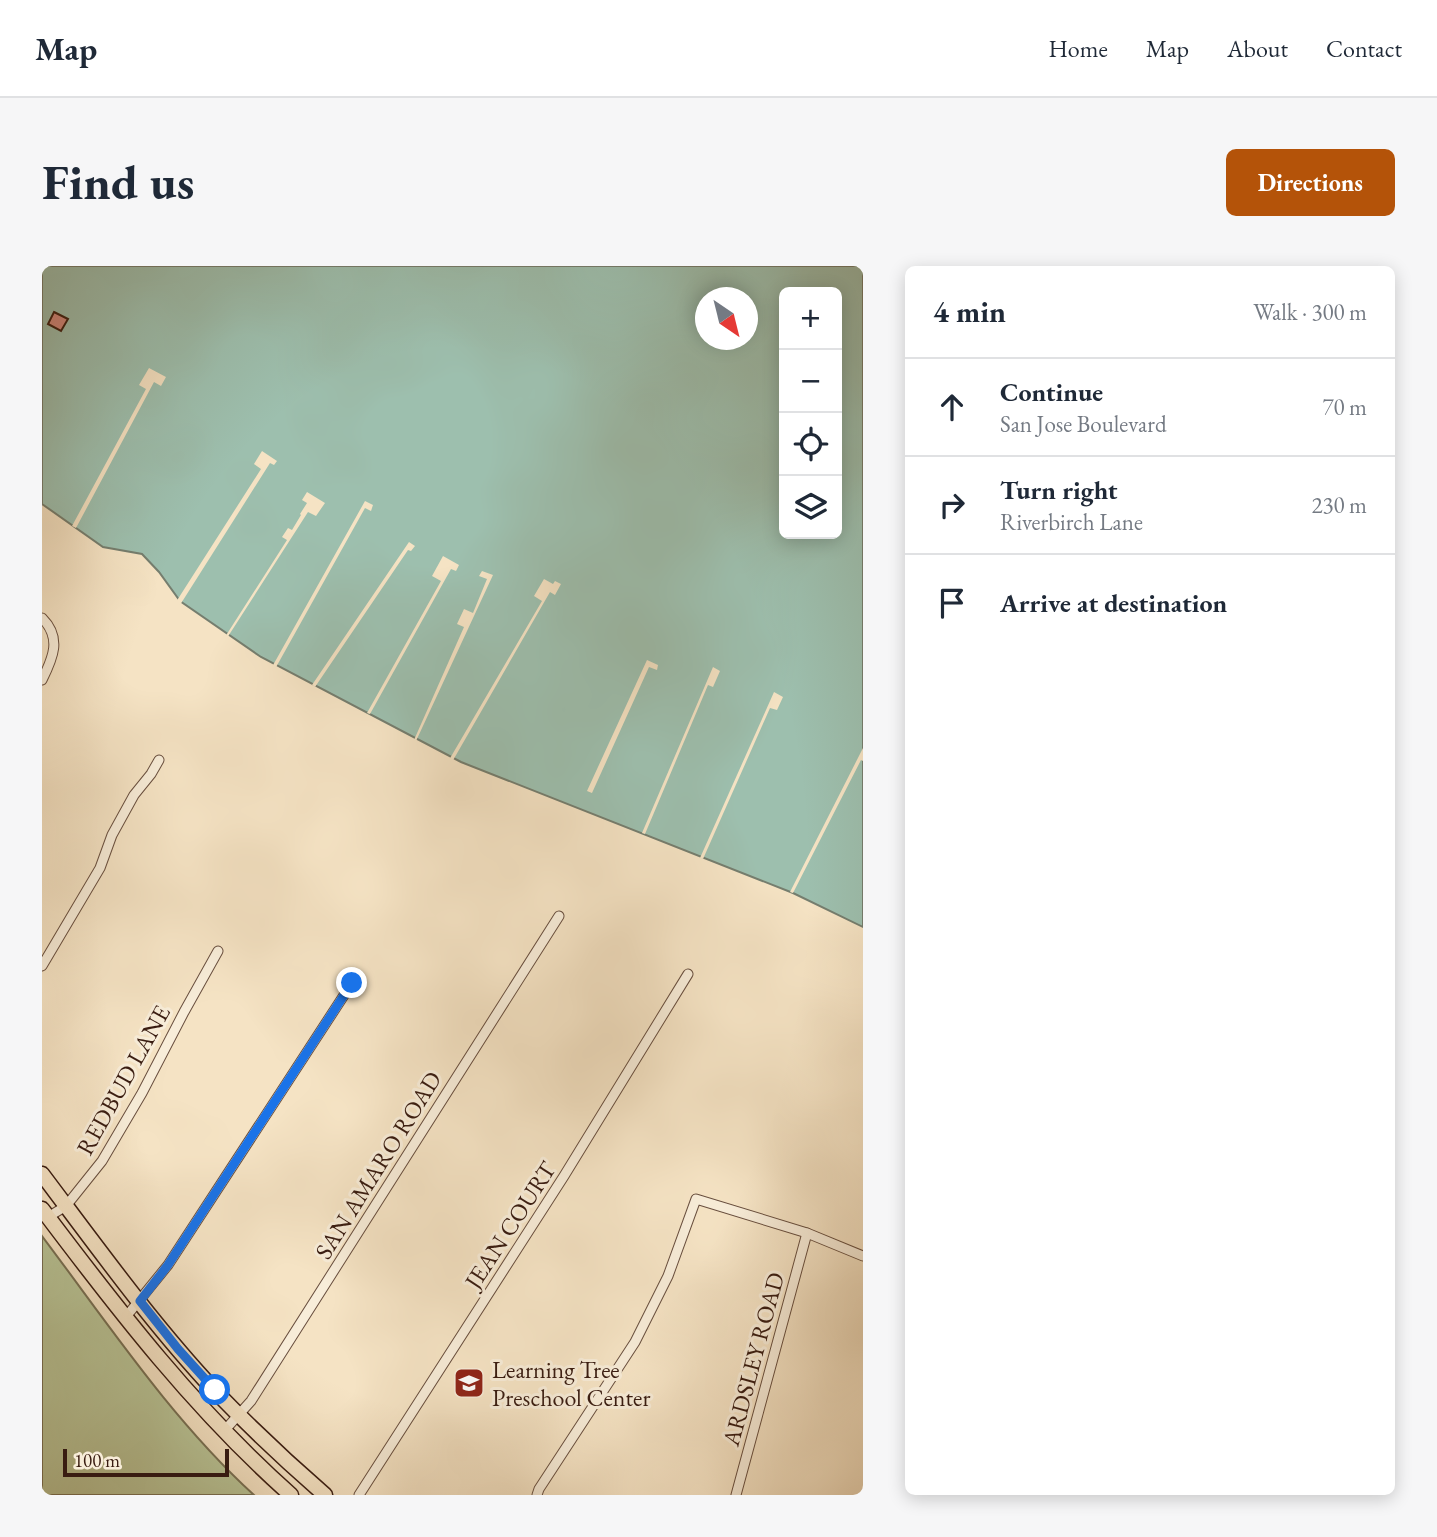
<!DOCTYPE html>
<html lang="en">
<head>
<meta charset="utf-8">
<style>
	:root { --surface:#fff; --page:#f6f6f7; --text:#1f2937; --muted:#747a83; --line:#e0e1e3; --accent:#b45309 }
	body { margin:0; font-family:"EB Garamond",serif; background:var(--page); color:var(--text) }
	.controls { position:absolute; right:21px; top:21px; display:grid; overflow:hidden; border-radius:10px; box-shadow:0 4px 18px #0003 }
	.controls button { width:63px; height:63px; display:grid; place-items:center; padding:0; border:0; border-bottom:2px solid var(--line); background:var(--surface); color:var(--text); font:35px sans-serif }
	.compass { position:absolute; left:653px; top:21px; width:63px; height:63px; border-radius:50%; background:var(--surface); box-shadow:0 4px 18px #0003; rotate:145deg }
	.scale { position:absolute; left:21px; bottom:18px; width:166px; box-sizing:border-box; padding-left:7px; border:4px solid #391c11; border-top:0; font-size:19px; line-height:24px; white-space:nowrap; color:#391c11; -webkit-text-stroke:5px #f8edd9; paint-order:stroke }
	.stop { position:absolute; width:21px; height:21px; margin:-16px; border:5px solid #1a73e8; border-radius:50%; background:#fff }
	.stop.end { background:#1a73e8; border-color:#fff; box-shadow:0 2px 7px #0008 }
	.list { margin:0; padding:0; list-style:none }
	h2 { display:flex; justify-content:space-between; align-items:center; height:91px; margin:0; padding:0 28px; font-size:30px }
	h2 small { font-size:23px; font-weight:400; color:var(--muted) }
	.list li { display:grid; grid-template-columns:46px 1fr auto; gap:21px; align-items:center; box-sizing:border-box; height:98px; padding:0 28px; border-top:2px solid var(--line) }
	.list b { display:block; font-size:26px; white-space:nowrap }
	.list p { margin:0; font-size:23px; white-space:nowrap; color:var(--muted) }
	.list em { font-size:23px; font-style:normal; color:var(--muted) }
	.icon { flex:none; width:38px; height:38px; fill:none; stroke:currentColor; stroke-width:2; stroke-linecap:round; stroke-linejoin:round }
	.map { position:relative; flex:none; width:821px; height:1229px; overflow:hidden; border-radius:10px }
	header { display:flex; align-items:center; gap:42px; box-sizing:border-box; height:98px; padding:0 35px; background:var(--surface); border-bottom:2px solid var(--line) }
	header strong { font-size:33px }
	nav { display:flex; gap:38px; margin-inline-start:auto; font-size:24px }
	.intro { display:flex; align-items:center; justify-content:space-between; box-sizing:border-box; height:168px; padding:0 42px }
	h1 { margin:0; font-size:49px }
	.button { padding:18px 32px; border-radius:10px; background:var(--accent); color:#fff; font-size:24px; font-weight:700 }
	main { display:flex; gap:42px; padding:0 42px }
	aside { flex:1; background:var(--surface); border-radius:10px; box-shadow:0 4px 18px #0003 }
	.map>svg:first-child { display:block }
</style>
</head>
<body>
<header>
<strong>Map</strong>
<nav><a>Home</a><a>Map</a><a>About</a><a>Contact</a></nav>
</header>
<div class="intro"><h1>Find us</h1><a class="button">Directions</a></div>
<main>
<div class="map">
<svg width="821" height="1229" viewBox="0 0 821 1229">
	<rect width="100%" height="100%" fill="#f5e3c4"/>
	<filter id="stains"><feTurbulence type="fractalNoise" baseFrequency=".00286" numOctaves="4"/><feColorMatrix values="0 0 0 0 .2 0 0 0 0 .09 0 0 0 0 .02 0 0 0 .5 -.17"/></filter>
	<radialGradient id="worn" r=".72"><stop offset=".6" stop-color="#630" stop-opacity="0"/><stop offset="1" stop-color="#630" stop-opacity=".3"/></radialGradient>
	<path fill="#b8c497" stroke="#787054" stroke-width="2" d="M0,970C67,1059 130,1154 212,1229H0Z"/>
	<path fill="#9dbfae" stroke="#757e6f" stroke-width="2" fill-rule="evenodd" d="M0,0H821V661L751,627L419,496L219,391L138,335L117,306L100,288L61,281L0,238ZM742,26H795V268H742ZM664,32H706V74H664Z"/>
	<g fill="#f5e3c4">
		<path d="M107,102L124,111L119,120L112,116L34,262L30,260L104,123L97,119Z"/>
		<path d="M220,185L235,195L232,199L228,197L138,339L134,336L219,203L212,198Z"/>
		<path d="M265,226L283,237L274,250L266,246L185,372L183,371L245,274L240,271L246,262L250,264L259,249L258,248L265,237L260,234Z"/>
		<path d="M323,235L331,239L329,245L323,242L233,403L230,401Z"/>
		<path d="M367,276L373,280L369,285L366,284L273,421L270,419Z"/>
		<path d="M401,290L417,299L414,305L409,303L328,448L325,447L399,315L390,310Z"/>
		<path d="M440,305L451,309L374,475L372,474L422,361L415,358L422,343L431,347L445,313L437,310Z"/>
		<path d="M502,313L511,318L513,315L519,318L513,329L508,326L410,496L407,494L500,335L492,330Z"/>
		<path d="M605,394L616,399L615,404L607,401L550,527L545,525Z"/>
		<path d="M671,401L678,405L671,421L666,419L603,568L600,567Z"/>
		<path d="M732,426L741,431L735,444L728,442L661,593L658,592Z"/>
		<path d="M821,482V495L819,494L751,627L748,626Z"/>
	</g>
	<path fill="#d1877e" stroke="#391c11" stroke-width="2" d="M12,46L26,53L19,65L6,58Z"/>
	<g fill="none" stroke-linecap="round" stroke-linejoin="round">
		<g stroke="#684e3e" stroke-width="11">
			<g id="minor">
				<path d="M0,352C20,372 11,392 0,414"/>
				<path d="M0,700L58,602L70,569L92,529L109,508L117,494"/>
				<path d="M6,951L24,940L60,895L100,827L142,746L176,685"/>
				<path d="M83,1052L126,999L310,717"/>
				<path d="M182,1165L209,1135L517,650"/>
				<path d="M317,1229L522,910L646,708"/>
				<path d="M495,1229L497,1223L593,1076L626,1010L654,933L765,967L821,990"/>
				<path d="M694,1229L765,967"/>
			</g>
		</g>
		<g stroke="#391c11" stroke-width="17">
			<g id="primary">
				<path d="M0,908C55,981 111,1059 174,1126C209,1162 245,1196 283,1229"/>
				<path d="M0,943C76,1044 154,1145 249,1229"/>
			</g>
		</g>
		<use href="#minor" stroke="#f8edd9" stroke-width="9"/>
		<use href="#primary" stroke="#f5e3c4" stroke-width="14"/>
	</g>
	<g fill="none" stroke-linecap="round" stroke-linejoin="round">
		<path stroke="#1a73e8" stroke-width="9" d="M173,1124L136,1083L98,1035L126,999L310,717"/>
	</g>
	<defs>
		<g id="school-square" transform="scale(1.575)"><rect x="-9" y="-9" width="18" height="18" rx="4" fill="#8f2418" stroke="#f8edd9"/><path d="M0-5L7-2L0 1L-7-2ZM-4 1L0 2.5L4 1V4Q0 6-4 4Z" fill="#fff"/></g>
	</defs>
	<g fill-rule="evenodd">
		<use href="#school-square" x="427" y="1117"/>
	</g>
	<g text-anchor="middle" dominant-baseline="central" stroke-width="6" stroke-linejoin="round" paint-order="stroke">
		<g font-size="24" fill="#391c11" stroke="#f8edd9">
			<text transform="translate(81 814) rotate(-61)">REDBUD LANE</text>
			<text transform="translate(336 899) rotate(-58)">SAN AMARO ROAD</text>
			<text transform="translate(468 959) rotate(-57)">JEAN COURT</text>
			<text transform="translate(711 1093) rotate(-75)">ARDSLEY ROAD</text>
		</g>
		<g font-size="24" fill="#391c11" stroke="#f8edd9" text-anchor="start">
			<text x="450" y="1103">Learning Tree<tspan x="450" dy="28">Preschool Center</tspan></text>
		</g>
	</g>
	<rect width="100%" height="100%" filter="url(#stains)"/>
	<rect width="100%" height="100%" fill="url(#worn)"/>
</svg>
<div class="controls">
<button>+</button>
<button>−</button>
<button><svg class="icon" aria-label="locate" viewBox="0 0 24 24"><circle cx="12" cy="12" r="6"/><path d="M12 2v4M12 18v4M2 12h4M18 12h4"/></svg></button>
<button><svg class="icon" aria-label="layers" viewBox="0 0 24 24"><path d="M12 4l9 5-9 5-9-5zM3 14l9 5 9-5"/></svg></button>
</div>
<svg class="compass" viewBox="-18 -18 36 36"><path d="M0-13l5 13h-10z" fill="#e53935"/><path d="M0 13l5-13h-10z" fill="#747a83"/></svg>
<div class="scale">100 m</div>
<div class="stop" style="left:173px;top:1124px"></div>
<div class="stop end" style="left:310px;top:717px"></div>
</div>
<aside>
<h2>4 min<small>Walk · 300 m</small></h2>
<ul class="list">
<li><svg class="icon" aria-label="ahead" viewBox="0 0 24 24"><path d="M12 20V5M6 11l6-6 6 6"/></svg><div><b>Continue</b><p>San Jose Boulevard</p></div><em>70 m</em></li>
<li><svg class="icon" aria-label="right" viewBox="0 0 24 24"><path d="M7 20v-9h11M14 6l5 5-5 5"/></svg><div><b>Turn right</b><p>Riverbirch Lane</p></div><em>230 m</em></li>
<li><svg class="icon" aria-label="arrive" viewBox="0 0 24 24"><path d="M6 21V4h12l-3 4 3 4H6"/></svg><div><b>Arrive at destination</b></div></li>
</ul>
</aside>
</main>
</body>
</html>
